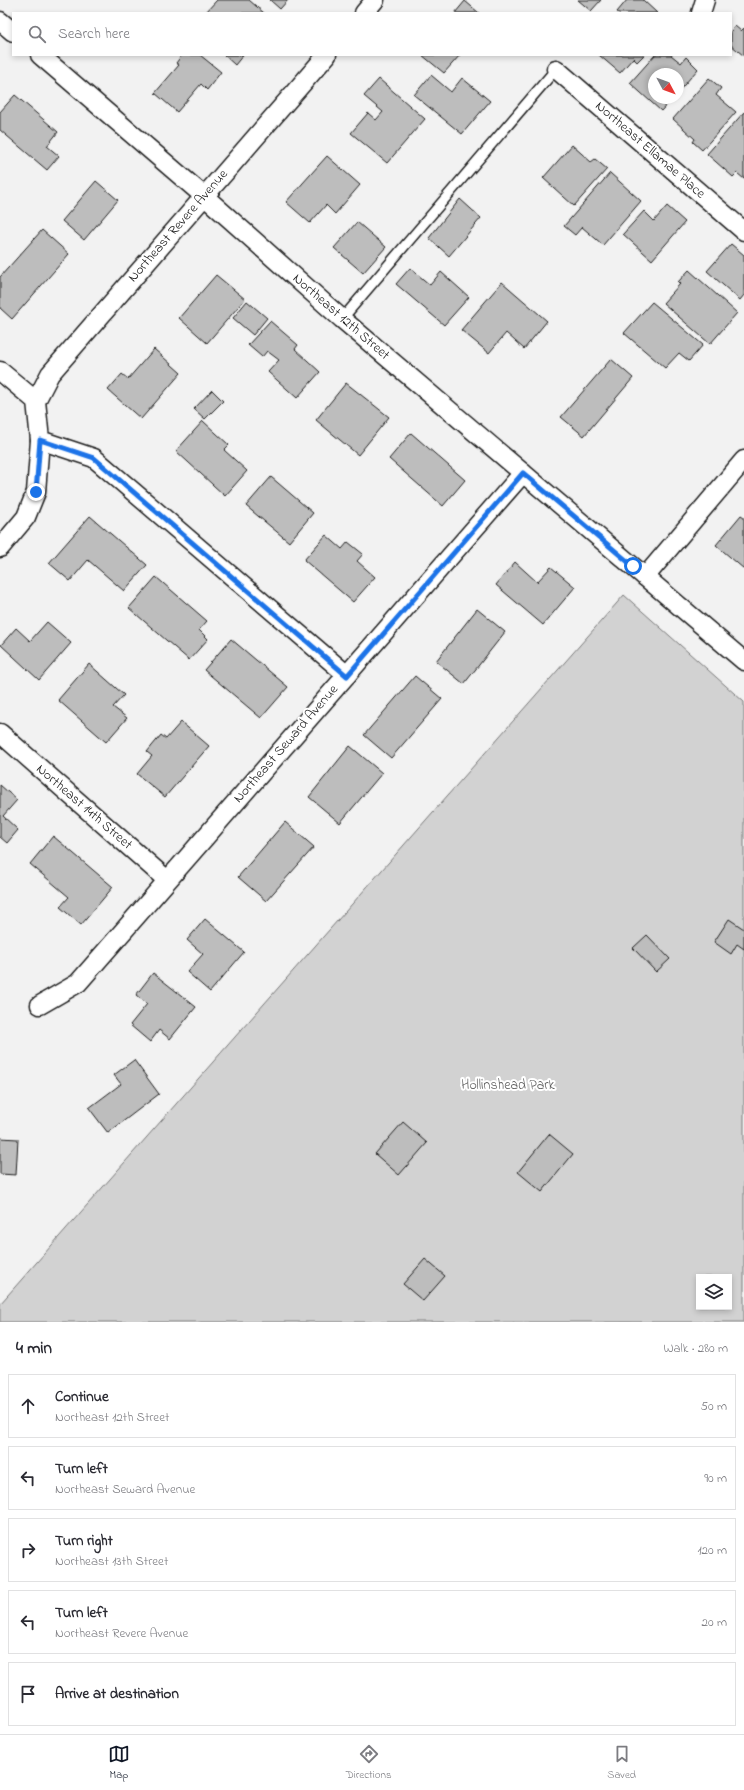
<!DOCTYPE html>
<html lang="en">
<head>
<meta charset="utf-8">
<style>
	:root { --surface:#fff; --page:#f7f7f7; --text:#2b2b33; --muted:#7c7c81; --line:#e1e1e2; --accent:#111827 }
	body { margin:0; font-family:"Indie Flower",sans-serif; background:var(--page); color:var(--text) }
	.controls { position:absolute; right:12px; bottom:12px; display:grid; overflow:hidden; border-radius:0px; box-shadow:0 2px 6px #0003 }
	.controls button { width:36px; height:36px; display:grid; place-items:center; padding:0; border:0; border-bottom:1px solid var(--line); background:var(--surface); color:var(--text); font:20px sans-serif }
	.compass { position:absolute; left:648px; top:68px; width:36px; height:36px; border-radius:50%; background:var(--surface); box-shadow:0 2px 6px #0003; rotate:131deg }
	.stop { position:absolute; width:12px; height:12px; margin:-9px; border:3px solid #1a73e8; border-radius:50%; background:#fff }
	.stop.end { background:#1a73e8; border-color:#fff; box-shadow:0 1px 4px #0008 }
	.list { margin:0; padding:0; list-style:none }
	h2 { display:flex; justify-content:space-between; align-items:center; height:52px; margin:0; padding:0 16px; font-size:17px }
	h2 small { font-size:13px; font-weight:400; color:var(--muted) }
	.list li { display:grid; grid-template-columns:26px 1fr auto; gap:12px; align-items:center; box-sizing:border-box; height:64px; margin:0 8px 8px; padding:0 8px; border:1px solid var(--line); border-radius:0px }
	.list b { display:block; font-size:15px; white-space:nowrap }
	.list p { margin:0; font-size:13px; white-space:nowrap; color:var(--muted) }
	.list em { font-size:13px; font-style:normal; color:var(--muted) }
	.icon { flex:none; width:22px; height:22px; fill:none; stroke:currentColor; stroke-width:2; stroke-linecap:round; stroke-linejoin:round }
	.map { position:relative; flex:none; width:744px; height:1322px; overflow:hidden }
	.search { position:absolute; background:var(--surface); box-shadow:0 2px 6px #0003; left:12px; right:12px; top:12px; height:44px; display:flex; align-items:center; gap:10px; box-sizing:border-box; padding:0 14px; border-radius:0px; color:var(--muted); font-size:15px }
	.sheet { height:412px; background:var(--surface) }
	nav { display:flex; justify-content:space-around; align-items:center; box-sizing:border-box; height:56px; border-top:1px solid var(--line); background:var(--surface); font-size:11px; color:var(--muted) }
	nav a { display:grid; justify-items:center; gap:2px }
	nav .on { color:var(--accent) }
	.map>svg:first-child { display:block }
</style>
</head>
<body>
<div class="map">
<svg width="744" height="1322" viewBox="0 0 744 1322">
	<rect width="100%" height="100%" fill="#f2f2f2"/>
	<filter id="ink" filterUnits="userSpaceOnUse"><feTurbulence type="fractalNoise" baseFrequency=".025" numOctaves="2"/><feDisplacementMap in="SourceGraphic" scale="8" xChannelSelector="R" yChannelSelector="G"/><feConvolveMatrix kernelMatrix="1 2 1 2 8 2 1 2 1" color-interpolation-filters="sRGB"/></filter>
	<g filter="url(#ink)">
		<path fill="#d2d2d2" stroke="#777" fill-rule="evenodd" d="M624,595L744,702V1322H0V1304ZM699,1277H729V1307H699Z"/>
		<g fill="#bdbdbd" stroke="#1c1c1c">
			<path d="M217,0H249L264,13H205Z"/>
			<path d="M270,0H288L280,9Z"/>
			<path d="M578,0H601L591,11Z"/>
			<path d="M627,0H643L657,13H619L617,12Z"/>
			<path d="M465,1L479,13H455Z"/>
			<path d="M735,26L741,31L744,28V56L731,45V31Z"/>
			<path d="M182,55H200L221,72L207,90L201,84L177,112L155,93L179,65L176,63Z"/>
			<path d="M224,55H243L235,65Z"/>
			<path d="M422,55H460L444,73Z"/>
			<path d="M599,55H644L637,62L633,58L620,73Z"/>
			<path d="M655,55H671L681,63L686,57L698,69L678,92V74H654V98H673L661,111L630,83Z"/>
			<path d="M431,75L451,92L462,78L490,101L462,134L414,95Z"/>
			<path d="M709,78L721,88L716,95L736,112L702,150L693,142L695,139L673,119Z"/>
			<path d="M379,79L425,119L387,163L351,133L368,113L376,120L383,112L364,96Z"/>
			<path d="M15,95L58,132L47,146L59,156L47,170L0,130V112Z"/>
			<path d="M744,112V179L737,173L733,177L707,154Z"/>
			<path d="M572,145L591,162L595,159L607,169L574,206L543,178Z"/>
			<path d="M327,156L360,185L335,214L326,205L310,223L286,202Z"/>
			<path d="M610,173L641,201L603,245L582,227L575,235L564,226Z"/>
			<path d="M96,181L118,200L84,240L62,221Z"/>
			<path d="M460,199L481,218L449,256L429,238Z"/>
			<path d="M667,206L685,222L652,260L623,234L644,211L654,221Z"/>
			<path d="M357,222L386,247L363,273L334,248Z"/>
			<path d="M42,230L69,254L12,319L0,308V277Z"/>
			<path d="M731,244L744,255V295L740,300L707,271Z"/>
			<path d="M410,268L430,285L441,272L469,297L444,325L396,284Z"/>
			<path d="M689,270L737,313L710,344L663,303L680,284L678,282Z"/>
			<path d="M216,275L245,299L207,343L179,318Z"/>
			<path d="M502,282L547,321L524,349L506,333L489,353L461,330Z"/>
			<path d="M247,301L267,318L253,335L233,318Z"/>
			<path d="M652,302L703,345L689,361L679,353L665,368L624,333Z"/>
			<path d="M270,321L298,345L295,349L320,372L297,398L268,372L279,360L267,351L262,357L248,345Z"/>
			<path d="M154,349L181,373L141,419L108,390L122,374L128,379Z"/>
			<path d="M611,359L633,378L584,436L561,417Z"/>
			<path d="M346,383L389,417L358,455L316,420Z"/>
			<path d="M212,390L223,401L205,419L194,409Z"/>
			<path d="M203,421L229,445L224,450L247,471L225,496L176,451Z"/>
			<path d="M411,433L465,480L443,506L389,459Z"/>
			<path d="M271,477L313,513L289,542L246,506Z"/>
			<path d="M741,515L744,517V569L716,545Z"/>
			<path d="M90,516L147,565L124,591L88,560L70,581L49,563Z"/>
			<path d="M326,535L342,549L348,542L363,554L357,561L375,577L353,602L304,560Z"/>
			<path d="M515,562L537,582L551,567L575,587L543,625L496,585Z"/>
			<path d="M156,577L207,621L199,630L208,639L189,660L129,608Z"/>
			<path d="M477,609L505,632L464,684L436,661Z"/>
			<path d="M47,622L71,643L39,680L1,645L16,628L30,641Z"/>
			<path d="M231,639L288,687L261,718L204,670Z"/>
			<path d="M89,664L124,695L113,707L127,718L106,742L58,700Z"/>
			<path d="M415,676L442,699L391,758L364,735Z"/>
			<path d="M181,722L209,746L165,797L137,774L152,756L147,752L161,735L166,739Z"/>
			<path d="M350,746L382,773L340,823L309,797Z"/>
			<path d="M0,785L17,800L3,816L18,830L7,843L0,837Z"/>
			<path d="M285,822L314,847L266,901L238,877Z"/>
			<path d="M53,836L113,887L81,925L60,907L69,897L30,864Z"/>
			<path d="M205,919L244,952L210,992L187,972L203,954L187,940Z"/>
			<path d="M729,919L744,929V949L737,944L731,954L714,942Z"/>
			<path d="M647,935L670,959L656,972L633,948Z"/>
			<path d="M153,973L196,1007L170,1039L159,1030L150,1042L130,1025L147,1004L136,995Z"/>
			<path d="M134,1060L159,1094L108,1133L89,1108L121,1084L114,1075Z"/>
			<path d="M403,1122L427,1143L399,1175L375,1154Z"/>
			<path d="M549,1134L573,1154L542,1192L518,1172Z"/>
			<path d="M0,1138L18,1139L16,1175L0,1174Z"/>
			<path d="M425,1259L445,1276L423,1301L403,1284Z"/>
		</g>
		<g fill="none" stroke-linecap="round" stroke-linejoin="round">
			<g stroke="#1c1c1c" stroke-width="12">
				<path id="service" d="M342,319L556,69"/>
			</g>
			<g stroke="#1c1c1c" stroke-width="21">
				<g id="minor">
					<path d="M364,13L375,0"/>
					<path d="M701,13L705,0"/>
					<path d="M0,21L13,32"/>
					<path d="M40,55L204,196L342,319L744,661"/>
					<path d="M556,69L744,231"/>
					<path d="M0,371L36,401L40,440L94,458L347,675"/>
					<path d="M36,401L50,374L327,55"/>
					<path d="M0,548L26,517L36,492L40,440"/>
					<path d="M645,577L744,460"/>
					<path d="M0,733L167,880"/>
					<path d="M40,1005L78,983L523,473"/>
				</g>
			</g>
			<use href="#service" stroke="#fff" stroke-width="9"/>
			<use href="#minor" stroke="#fff" stroke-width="18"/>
		</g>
	</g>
	<g fill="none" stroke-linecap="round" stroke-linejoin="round" filter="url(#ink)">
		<path stroke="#1a73e8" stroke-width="5" d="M36,492L40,440L94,458L347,676L523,473L633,566"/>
	</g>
	<g text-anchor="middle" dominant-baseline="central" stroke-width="4" stroke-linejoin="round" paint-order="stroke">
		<g font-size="14" fill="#1c1c1c" stroke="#fff">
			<text transform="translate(650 150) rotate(41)">Northeast Ellamae Place</text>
			<text transform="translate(178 226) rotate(-49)">Northeast Revere Avenue</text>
			<text transform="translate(341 317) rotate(41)">Northeast 12th Street</text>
			<text transform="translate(286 744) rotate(-49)">Northeast Seward Avenue</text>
			<text transform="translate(84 807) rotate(41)">Northeast 14th Street</text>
		</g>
		<g font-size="14" fill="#5c5c5c" stroke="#fff">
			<text x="508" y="1085">Hollinshead Park</text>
		</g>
	</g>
</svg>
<div class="controls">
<button><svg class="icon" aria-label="layers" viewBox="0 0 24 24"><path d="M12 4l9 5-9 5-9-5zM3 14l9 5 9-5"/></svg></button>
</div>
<svg class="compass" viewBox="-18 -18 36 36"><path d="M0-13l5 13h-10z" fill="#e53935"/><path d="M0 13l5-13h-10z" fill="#7c7c81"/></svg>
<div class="stop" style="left:633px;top:566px"></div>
<div class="stop end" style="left:36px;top:492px"></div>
<div class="search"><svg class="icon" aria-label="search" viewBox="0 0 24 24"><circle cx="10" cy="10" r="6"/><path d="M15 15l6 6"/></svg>Search here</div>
</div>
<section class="sheet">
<h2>4 min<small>Walk · 280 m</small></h2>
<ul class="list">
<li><svg class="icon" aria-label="ahead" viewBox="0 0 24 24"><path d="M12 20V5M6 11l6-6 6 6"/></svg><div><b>Continue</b><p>Northeast 12th Street</p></div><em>50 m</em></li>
<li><svg class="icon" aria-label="left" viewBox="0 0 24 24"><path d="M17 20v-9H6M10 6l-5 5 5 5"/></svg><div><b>Turn left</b><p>Northeast Seward Avenue</p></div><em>90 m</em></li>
<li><svg class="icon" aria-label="right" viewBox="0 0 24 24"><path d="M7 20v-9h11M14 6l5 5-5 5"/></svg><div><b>Turn right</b><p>Northeast 13th Street</p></div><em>120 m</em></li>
<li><svg class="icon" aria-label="left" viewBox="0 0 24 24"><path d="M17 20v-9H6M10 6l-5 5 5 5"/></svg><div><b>Turn left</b><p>Northeast Revere Avenue</p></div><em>20 m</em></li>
<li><svg class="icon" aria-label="arrive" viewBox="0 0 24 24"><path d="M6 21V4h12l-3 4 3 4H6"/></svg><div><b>Arrive at destination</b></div></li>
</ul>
</section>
<nav>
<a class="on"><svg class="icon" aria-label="map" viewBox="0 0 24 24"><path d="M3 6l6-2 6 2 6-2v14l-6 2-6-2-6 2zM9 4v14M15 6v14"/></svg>Map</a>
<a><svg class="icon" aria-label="directions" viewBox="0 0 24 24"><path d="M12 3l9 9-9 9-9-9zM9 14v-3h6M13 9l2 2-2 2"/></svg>Directions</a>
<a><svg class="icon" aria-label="saved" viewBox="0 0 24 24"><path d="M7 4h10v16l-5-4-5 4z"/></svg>Saved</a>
</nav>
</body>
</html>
